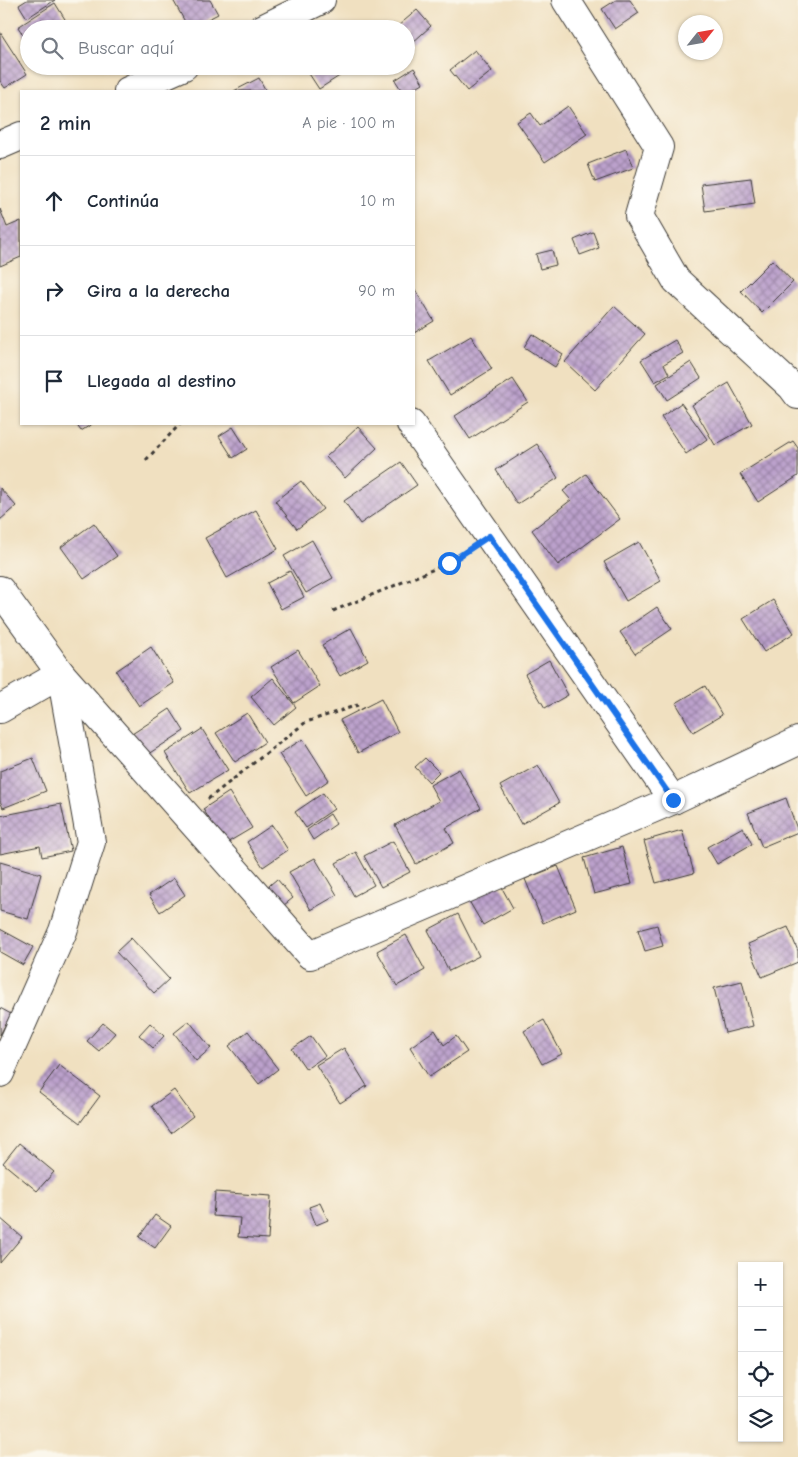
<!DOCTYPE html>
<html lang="es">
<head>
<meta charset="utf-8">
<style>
	:root { --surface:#fff; --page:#f2f2f3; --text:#1f2937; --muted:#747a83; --line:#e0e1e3 }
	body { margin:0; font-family:"Comic Neue",sans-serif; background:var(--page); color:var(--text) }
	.controls { position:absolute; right:15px; bottom:15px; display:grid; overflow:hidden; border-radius:0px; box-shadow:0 1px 4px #0004 }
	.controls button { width:45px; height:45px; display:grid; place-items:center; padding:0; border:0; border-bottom:1px solid var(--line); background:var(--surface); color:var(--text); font:25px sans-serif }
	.compass { position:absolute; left:678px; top:15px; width:45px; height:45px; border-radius:50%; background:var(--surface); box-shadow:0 1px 4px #0004; rotate:59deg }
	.stop { position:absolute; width:15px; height:15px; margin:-11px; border:4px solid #1a73e8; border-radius:50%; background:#fff }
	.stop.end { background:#1a73e8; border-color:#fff; box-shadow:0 1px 5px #0008 }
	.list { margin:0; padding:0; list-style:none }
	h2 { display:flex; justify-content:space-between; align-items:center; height:65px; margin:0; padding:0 20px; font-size:21px }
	h2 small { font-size:16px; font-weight:400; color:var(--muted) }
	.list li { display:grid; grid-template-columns:32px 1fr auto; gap:15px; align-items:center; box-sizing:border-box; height:90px; padding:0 20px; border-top:1px solid var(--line) }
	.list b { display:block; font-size:19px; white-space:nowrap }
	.list em { font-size:16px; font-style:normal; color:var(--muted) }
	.icon { flex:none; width:28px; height:28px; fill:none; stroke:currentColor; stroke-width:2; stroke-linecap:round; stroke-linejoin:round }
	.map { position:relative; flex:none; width:798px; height:1457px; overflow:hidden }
	.search { position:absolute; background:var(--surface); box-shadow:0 1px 4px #0004; left:20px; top:20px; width:395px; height:55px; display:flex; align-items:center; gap:12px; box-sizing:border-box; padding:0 18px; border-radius:28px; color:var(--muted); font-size:19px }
	.panel { position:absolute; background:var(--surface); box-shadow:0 1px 4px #0004; left:20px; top:90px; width:395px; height:335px; border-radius:0px }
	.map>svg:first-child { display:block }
</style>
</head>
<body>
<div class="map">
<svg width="798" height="1457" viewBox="0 0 798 1457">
	<defs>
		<pattern id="building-cross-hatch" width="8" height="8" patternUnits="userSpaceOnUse" patternTransform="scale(1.25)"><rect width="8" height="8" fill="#bca1cc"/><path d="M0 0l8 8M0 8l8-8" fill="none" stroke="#9882a5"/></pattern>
	</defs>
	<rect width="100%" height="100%" fill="#fbf7ec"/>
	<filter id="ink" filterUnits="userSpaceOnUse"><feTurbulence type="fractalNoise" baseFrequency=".02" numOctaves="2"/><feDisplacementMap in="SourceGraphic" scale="10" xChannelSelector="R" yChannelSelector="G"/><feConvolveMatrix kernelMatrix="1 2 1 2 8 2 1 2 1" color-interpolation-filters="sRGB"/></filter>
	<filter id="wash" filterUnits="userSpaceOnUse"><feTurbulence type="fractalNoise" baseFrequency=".0096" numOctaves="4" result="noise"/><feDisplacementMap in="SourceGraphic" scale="20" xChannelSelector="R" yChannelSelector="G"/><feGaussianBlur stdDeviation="1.12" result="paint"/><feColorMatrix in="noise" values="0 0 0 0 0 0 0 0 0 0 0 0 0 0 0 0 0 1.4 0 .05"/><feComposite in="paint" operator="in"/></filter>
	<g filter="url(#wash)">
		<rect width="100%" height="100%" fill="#f0e0c0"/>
		<g id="blocks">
			<g fill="url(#building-cross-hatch)">
				<path d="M27,0H55L27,18L19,5Z"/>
				<path d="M173,0H210L218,14L189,29Z"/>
				<path d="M616,0H630L639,13L615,29L602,9Z"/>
				<path d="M55,3L71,29H29V44L18,27Z"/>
				<path d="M417,10L431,26L412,43L406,36V29H400L398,26Z"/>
				<path d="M0,32L27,74L5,88L0,81Z"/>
				<path d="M475,50L492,71L467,91L450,70Z"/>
				<path d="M304,66H351L352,68L319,89Z"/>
				<path d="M414,68L423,83L410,91H402L395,80Z"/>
				<path d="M259,78L266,91H234Z"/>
				<path d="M568,106L587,134L545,162L517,122L531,113L540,126Z"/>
				<path d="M626,149L633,168L595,182L588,164Z"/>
				<path d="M751,178L755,204L705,211L701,184Z"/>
				<path d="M0,209L7,227L21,221V257L0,266Z"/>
				<path d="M593,232L599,248L580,255L574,240Z"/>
				<path d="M552,250L556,265L540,269L536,254Z"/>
				<path d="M772,260L793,282L762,313L741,291Z"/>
				<path d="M414,288L434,321L414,333Z"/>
				<path d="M614,306L645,334L595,390L565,362Z"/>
				<path d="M532,334L563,354L555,367L524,347Z"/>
				<path d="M471,336L492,369L450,395L429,361Z"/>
				<path d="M675,340L683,353L664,364L669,374L655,382L641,360Z"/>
				<path d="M691,362L701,378L667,400L657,384Z"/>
				<path d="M513,379L528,402L470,439L455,416Z"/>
				<path d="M729,383L752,424L715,445L692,405Z"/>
				<path d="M681,403L707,439L686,454L661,417Z"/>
				<path d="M76,424H92L81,431Z"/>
				<path d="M233,427L247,449L233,458L219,436Z"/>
				<path d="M358,427L377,448L345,478L326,457Z"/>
				<path d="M793,441L798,448V476L758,502L740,474Z"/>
				<path d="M537,444L558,478L517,504L496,470Z"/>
				<path d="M401,462L417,485L360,524L344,501Z"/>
				<path d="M586,474L620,519L558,565L532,530L571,500L563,491Z"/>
				<path d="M301,481L323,509L297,529L275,501Z"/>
				<path d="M0,488L16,506L0,520Z"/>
				<path d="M256,510L278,549L227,578L205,538Z"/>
				<path d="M94,523L117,556L84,579L61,547Z"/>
				<path d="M312,540L333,578L306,593L284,556Z"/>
				<path d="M639,542L661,581L626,601L604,562Z"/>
				<path d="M290,571L304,597L281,609L267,583Z"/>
				<path d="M773,600L794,633L764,652L743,619Z"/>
				<path d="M657,607L672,629L635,654L620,632Z"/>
				<path d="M351,628L368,660L340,676L322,645Z"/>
				<path d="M151,647L174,683L139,706L116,671Z"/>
				<path d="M298,650L320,686L294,703L271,667Z"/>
				<path d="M549,660L568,695L545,708L525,674Z"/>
				<path d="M273,678L296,707L274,725L251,697Z"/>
				<path d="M705,686L722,715L693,732L676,703Z"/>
				<path d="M381,699L398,732L358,753L340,720Z"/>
				<path d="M170,709L184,731L145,756L132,734Z"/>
				<path d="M247,713L265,742L235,762L216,733Z"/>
				<path d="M202,729L228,770L190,793L165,753Z"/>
				<path d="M303,739L329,780L306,796L279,754Z"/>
				<path d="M33,758L46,791L3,808L0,801V771Z"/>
				<path d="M425,758L439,772L429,782L415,767Z"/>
				<path d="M538,765L559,803L521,824L500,786Z"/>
				<path d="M459,769L481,808L446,828L454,843L416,864L395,825L439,801L430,785Z"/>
				<path d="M229,792L252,828L225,844L203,809Z"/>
				<path d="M323,793L334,809L306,828L295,812Z"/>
				<path d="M786,798L798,832L762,847L748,813Z"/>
				<path d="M61,804L71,851L42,857L40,846L0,854V816Z"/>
				<path d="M330,814L336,824L313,840L307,830Z"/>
				<path d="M272,825L288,850L263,867L247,842Z"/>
				<path d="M743,827L752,844L717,864L707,847Z"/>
				<path d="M682,830L694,873L656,883L644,841Z"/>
				<path d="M393,841L410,872L381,887L364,856Z"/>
				<path d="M622,847L632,884L594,894L584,858Z"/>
				<path d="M356,852L374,885L354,896L336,863Z"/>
				<path d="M315,858L337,895L311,910L289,872Z"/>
				<path d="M0,862L41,874L28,919L0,911Z"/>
				<path d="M558,866L576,909L543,923L525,879Z"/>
				<path d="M174,878L185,895L160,912L149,895Z"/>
				<path d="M277,879L293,898L279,909L264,890Z"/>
				<path d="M497,879L513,908L483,925L466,896Z"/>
				<path d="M458,914L479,956L449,971L428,930Z"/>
				<path d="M657,925L663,946L645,951L638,930Z"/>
				<path d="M788,927L798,951V962L762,977L748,944Z"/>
				<path d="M0,929L33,947L23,965L0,952Z"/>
				<path d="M406,935L425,970L397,986L377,951Z"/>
				<path d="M131,938L169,979L154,993L116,952Z"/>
				<path d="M742,981L753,1026L725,1033L714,988Z"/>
				<path d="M0,1008L11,1014L0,1035Z"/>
				<path d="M544,1020L562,1054L542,1064L524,1031Z"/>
				<path d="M189,1021L211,1048L196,1061L174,1033Z"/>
				<path d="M103,1023L115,1033L99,1051L87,1041Z"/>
				<path d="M150,1023L164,1036L153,1048L139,1035Z"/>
				<path d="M435,1030L444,1045L456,1036L467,1052L429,1077L410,1047Z"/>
				<path d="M248,1031L278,1069L259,1084L229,1046Z"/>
				<path d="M311,1036L325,1056L306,1069L292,1049Z"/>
				<path d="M344,1048L367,1086L340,1103L316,1065Z"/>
				<path d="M59,1065L100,1096L80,1123L39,1092Z"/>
				<path d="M174,1090L193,1116L171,1133L152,1106Z"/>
				<path d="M19,1143L54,1172L37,1191L3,1163Z"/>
				<path d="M215,1192L271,1196L268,1239L238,1237L240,1218L213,1216Z"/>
				<path d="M320,1203L328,1220L316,1225L309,1207Z"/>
				<path d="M155,1215L171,1226L155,1248L139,1237Z"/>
				<path d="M0,1218L22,1237L0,1263Z"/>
			</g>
		</g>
	</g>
	<g filter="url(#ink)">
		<use href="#blocks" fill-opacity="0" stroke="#3c3935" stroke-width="1"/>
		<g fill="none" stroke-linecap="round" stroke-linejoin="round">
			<g stroke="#3c3935" stroke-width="30">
				<g id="minor">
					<path d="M566,0L659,147L639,216L676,280L792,387L798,395"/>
					<path d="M262,29L321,0"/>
					<path d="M128,91L184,66"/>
					<path d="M0,145L21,136"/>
					<path d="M0,590L61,674L310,955L673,800L411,424"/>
					<path d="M0,709L61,674L91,842L63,931L0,1073"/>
					<path d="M673,800L798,741"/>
				</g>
			</g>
			<g stroke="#3c3935" stroke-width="3" stroke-dasharray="4 4" stroke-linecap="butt">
				<path d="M146,460L180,424"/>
				<path d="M333,611L449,563L468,550"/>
				<path d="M208,799L306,722L358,705"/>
			</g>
			<use href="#minor" stroke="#fff" stroke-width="28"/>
		</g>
	</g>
	<g fill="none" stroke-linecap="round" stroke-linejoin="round" filter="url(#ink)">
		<path stroke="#1a73e8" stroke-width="6" d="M449,563L489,536L673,800"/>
	</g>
</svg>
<div class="controls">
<button>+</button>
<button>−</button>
<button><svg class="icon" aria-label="locate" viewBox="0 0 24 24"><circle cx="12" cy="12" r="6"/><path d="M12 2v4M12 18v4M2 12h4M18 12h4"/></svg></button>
<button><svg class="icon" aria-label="layers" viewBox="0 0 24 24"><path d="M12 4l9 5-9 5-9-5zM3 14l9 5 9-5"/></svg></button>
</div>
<svg class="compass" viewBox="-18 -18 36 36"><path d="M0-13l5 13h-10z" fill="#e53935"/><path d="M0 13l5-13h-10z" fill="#747a83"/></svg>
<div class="stop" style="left:449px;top:563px"></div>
<div class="stop end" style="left:673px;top:800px"></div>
<div class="search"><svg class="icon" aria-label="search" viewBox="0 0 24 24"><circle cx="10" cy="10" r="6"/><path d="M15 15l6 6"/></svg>Buscar aquí</div>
<section class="panel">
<h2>2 min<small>A pie · 100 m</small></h2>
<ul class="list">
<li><svg class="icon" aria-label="ahead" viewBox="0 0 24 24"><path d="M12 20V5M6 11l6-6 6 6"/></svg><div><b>Continúa</b></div><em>10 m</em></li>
<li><svg class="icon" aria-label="right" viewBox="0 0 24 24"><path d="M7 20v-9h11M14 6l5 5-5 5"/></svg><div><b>Gira a la derecha</b></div><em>90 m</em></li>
<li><svg class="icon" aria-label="arrive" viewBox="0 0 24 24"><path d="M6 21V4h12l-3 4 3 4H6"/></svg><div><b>Llegada al destino</b></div></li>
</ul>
</section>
</div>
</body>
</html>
